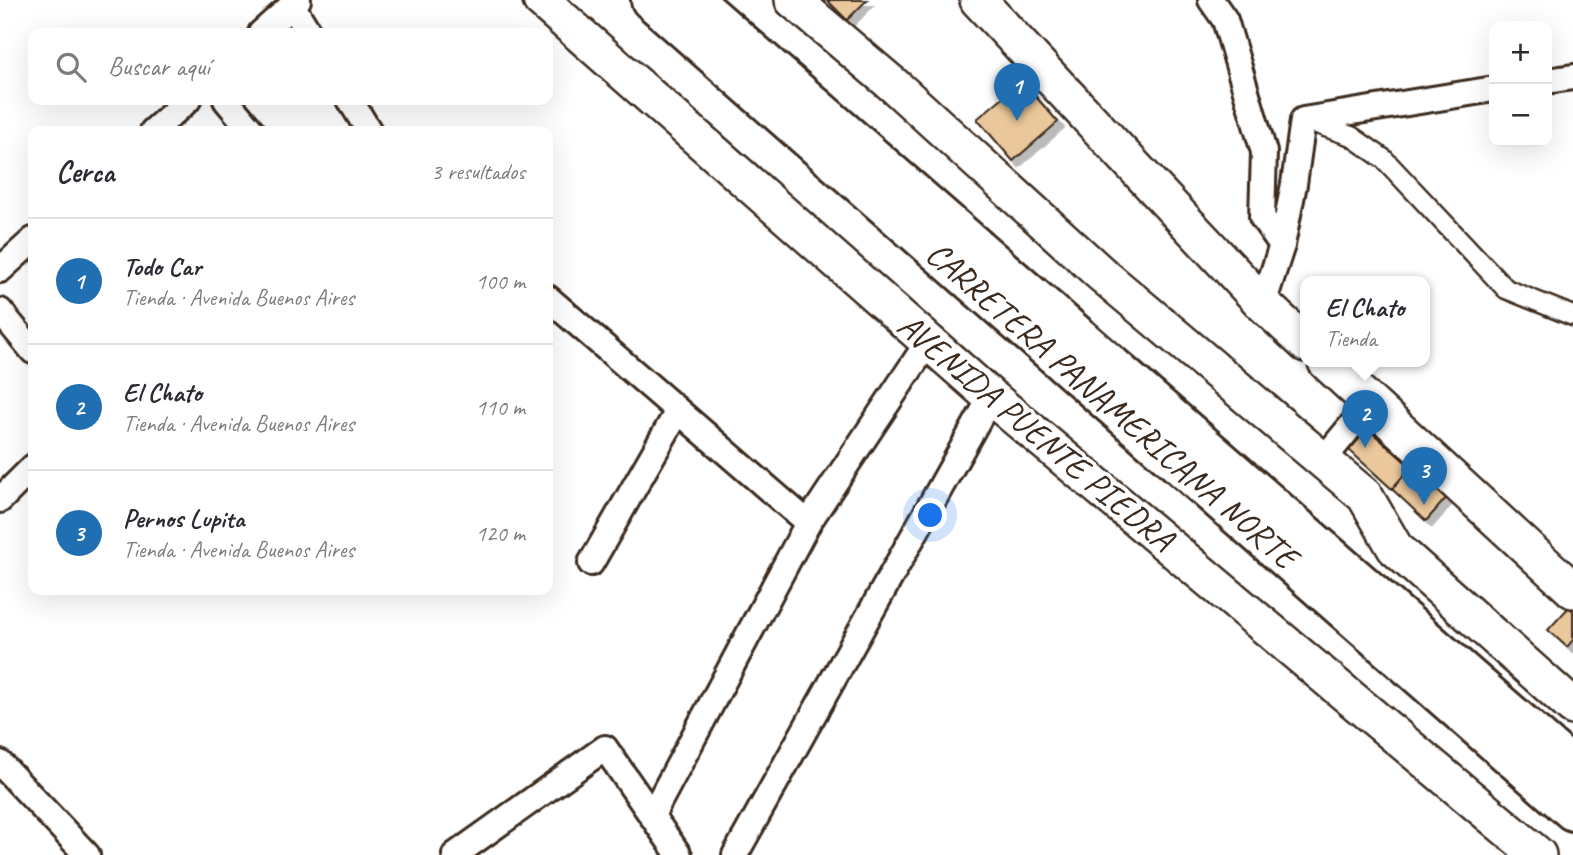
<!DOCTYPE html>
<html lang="es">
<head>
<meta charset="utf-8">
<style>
	:root { --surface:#fff; --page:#f2f2f3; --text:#2b2b33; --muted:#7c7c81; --line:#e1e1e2; --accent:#1f6fb2 }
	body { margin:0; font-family:Caveat,sans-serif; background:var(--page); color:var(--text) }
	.controls { position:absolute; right:21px; top:21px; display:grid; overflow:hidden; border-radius:14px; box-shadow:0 7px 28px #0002 }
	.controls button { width:63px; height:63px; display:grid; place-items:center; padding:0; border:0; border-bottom:2px solid var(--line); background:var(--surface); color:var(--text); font:35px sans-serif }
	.you { position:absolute; left:931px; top:516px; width:24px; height:24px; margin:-18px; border:5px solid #fff; border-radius:50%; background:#1a73e8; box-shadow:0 0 0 10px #1a73e833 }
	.badge { display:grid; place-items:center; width:46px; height:46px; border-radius:50%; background:var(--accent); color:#fff; font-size:23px; font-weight:700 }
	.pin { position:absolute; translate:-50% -58px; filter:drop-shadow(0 2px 4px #0008) }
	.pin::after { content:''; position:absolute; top:37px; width:24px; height:21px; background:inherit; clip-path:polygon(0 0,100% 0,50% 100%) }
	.popup { position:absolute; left:1300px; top:276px; width:130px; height:91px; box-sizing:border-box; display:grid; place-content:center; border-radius:14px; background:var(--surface); filter:drop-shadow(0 2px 5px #0005); font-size:23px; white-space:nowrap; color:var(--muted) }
	.popup b { font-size:26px; color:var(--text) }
	.popup::after { content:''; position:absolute; left:50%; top:100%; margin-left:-14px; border:14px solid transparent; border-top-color:var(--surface) }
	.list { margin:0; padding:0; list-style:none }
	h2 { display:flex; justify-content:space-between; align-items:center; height:91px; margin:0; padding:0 28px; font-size:30px }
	h2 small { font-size:23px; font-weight:400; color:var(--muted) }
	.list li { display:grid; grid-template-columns:46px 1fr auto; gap:21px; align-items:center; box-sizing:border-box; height:126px; padding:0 28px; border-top:2px solid var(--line) }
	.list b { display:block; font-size:26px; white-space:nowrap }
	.list p { margin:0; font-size:23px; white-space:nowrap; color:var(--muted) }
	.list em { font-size:23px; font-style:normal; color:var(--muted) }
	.icon { flex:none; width:38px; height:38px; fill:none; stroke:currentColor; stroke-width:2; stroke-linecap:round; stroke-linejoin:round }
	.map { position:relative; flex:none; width:1573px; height:855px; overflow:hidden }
	.search { position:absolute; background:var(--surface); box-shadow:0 7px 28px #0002; left:28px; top:28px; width:525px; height:77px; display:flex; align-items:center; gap:18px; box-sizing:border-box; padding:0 24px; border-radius:14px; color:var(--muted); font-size:26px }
	.panel { position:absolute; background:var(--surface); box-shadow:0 7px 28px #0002; left:28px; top:126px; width:525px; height:469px; border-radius:14px }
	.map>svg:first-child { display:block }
</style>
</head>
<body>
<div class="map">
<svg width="1573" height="855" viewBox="0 0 1573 855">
	<defs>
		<filter id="shadow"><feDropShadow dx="6" dy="6" stdDeviation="0" flood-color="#0004"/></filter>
	</defs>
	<rect width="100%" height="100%" fill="#fff"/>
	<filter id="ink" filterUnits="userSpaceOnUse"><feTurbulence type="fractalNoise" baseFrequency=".0143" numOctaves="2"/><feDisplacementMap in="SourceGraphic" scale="14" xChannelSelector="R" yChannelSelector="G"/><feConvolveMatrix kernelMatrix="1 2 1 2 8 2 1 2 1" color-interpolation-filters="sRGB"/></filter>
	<g filter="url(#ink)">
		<g fill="#ebc89c" stroke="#3b2a1e" stroke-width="2" filter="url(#shadow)">
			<path d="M827,0H867L847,20Z"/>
			<path d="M1022,81L1058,122L1013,161L977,119Z"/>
			<path d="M1368,429L1411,467L1392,489L1349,450Z"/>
			<path d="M1411,467L1447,497L1426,521L1392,489Z"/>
			<path d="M1569,607L1573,611V640L1567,647L1548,630Z"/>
		</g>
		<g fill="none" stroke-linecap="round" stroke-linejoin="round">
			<g stroke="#3b2a1e" stroke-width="23">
				<path id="pedestrian" d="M1308,121L1351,136L1384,159L1506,289L1573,316"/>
			</g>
			<g stroke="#3b2a1e" stroke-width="30">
				<g id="minor">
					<path d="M1211,0L1225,20L1264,152L1262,217L1282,245"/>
					<path d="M292,5L309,33"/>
					<path d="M261,33L298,0"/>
					<path d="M1547,81L1573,77"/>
					<path d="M226,100L252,131"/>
					<path d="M350,100L369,131"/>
					<path d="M153,131L188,100"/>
					<path d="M0,270L33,240"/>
					<path d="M548,298L808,523"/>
					<path d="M1263,304L1282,245L1294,184L1303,120L1494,89"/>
					<path d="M0,311L33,351"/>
					<path d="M1323,460L1370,403"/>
					<path d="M0,500L33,467"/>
					<path d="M591,563L678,411"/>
					<path d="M0,763L87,855"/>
					<path d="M652,815L808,523L928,342"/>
					<path d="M455,855L605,748L679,855"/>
					<path d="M735,855L991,397"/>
				</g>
			</g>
			<g stroke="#3b2a1e" stroke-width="40">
				<g id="secondary">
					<path d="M541,0L991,397L1538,855"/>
					<path d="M793,0L897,88L1099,272L1365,496L1395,548L1573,707"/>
					<path d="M978,0L1263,304L1306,344"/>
					<path d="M1326,362L1573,590"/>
				</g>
			</g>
			<g stroke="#3b2a1e" stroke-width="44">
				<g id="trunk">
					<path d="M651,0L1573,811"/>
					<path d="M693,0L1573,768"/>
				</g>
			</g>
			<use href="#pedestrian" stroke="#fff" stroke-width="18"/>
			<use href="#minor" stroke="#fff" stroke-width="24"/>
			<use href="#secondary" stroke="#fff" stroke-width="35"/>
			<use href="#trunk" stroke="#fff" stroke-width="38"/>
		</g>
	</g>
	<g text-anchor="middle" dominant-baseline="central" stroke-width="7" stroke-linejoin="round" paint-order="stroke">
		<g font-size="35" fill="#3b2a1e" stroke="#fff">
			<text transform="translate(1112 405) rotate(41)">CARRETERA PANAMERICANA NORTE</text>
			<text transform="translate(1036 432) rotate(40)">AVENIDA PUENTE PIEDRA</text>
		</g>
	</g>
</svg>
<div class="controls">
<button>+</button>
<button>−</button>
</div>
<div class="you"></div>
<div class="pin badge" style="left:1017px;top:121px">1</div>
<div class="pin badge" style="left:1365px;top:448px">2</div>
<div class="popup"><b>El Chato</b>Tienda</div>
<div class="pin badge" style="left:1424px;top:505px">3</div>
<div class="search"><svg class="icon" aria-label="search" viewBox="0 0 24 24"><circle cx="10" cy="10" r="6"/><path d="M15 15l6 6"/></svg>Buscar aquí</div>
<section class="panel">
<h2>Cerca<small>3 resultados</small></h2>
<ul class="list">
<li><span class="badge">1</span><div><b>Todo Car</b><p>Tienda · Avenida Buenos Aires</p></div><em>100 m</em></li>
<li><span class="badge">2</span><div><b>El Chato</b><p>Tienda · Avenida Buenos Aires</p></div><em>110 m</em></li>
<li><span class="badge">3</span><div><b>Pernos Lupita</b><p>Tienda · Avenida Buenos Aires</p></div><em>120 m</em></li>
</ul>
</section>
</div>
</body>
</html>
